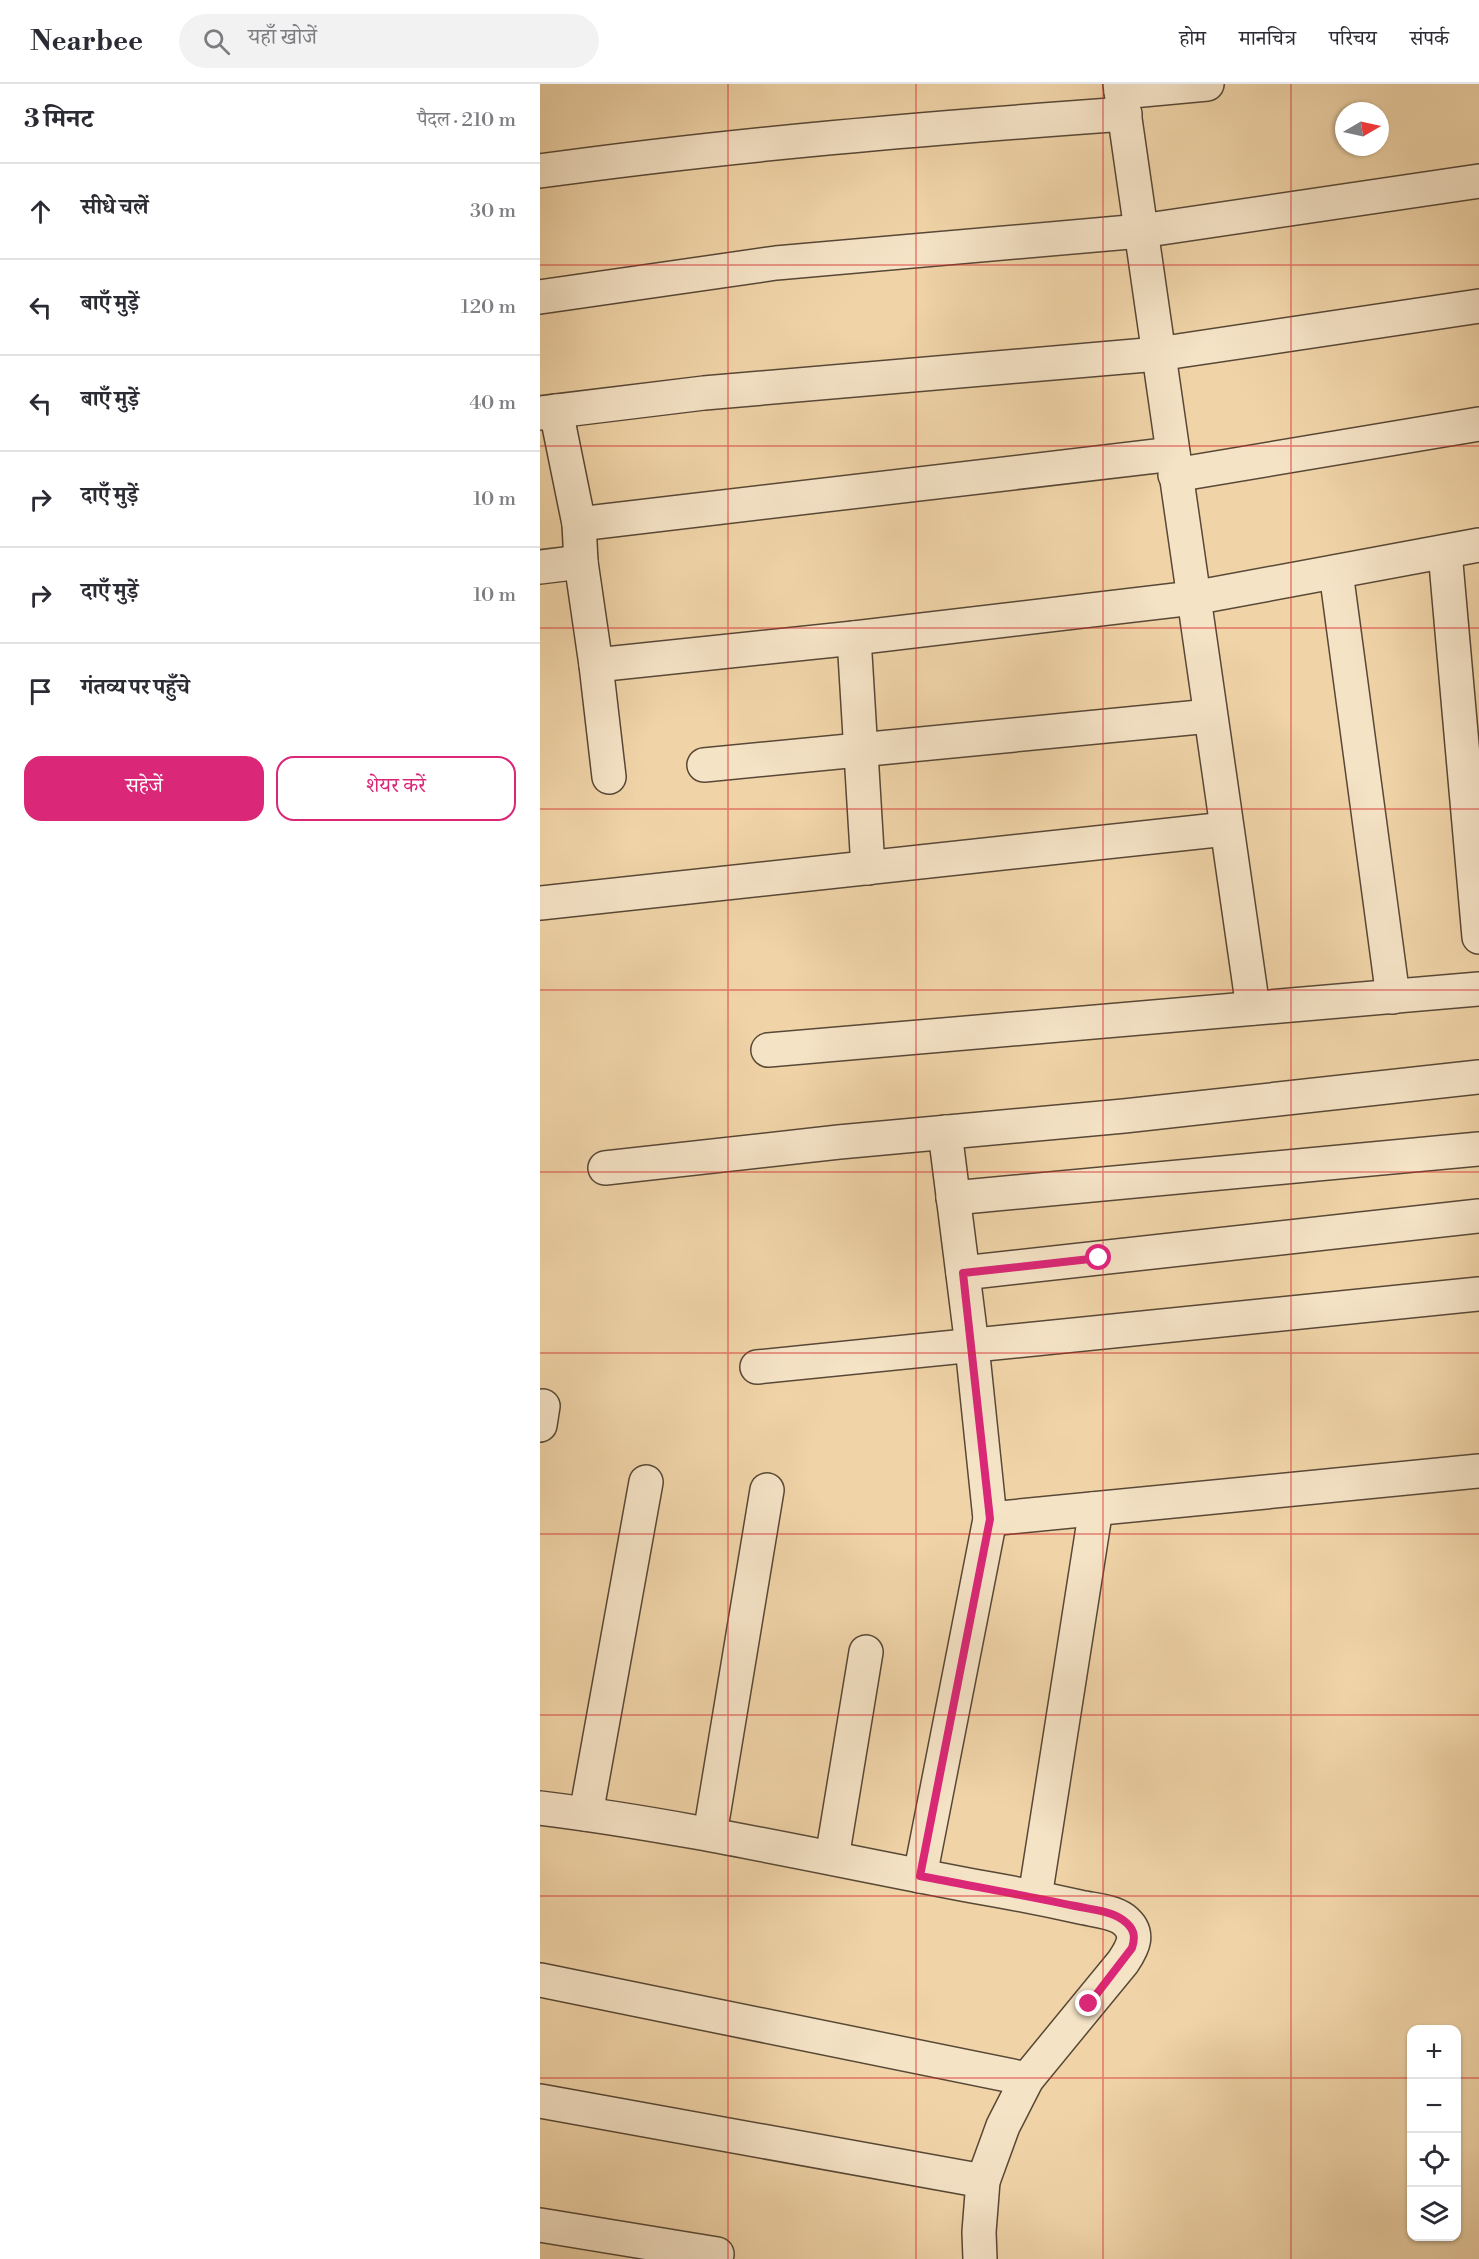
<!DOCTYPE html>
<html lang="hi">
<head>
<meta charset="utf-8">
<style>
	:root { --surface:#fff; --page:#f2f2f3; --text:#2b2b33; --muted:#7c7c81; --line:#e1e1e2; --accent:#db2777 }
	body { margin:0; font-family:"Libre Bodoni","Noto Serif Devanagari",serif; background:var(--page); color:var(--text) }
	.controls { position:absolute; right:18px; bottom:18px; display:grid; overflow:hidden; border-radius:12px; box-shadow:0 2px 4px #0004 }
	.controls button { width:54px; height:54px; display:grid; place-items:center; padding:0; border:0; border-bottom:2px solid var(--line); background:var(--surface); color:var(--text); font:30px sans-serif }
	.compass { position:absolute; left:795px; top:18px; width:54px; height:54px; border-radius:50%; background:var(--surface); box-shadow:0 2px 4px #0004; rotate:81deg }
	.stop { position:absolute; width:18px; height:18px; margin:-14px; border:4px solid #db2777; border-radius:50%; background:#fff }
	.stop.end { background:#db2777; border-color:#fff; box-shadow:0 2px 6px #0008 }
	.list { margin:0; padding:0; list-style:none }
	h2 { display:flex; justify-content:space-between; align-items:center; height:78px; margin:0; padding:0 24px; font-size:26px }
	h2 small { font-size:20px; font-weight:400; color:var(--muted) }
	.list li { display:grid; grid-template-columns:39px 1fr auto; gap:18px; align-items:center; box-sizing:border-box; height:96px; padding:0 24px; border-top:2px solid var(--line) }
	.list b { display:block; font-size:22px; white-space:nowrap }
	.list em { font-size:20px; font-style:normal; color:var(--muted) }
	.actions { display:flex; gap:12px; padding:18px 24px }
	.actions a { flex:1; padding:14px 0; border:2px solid var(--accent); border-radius:18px; text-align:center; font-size:21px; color:var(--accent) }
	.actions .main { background:var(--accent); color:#fff }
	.icon { flex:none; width:33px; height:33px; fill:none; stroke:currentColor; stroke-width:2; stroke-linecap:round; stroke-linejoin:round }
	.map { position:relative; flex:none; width:939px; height:2175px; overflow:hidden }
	header { display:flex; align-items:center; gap:36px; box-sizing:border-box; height:84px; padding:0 30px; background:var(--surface); border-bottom:2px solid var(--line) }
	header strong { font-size:28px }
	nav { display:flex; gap:33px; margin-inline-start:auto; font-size:21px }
	.search { width:420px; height:54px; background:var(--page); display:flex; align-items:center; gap:15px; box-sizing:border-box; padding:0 21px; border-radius:33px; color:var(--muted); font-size:22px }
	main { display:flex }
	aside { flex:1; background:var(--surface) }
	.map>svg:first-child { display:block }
</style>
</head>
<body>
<header>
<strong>Nearbee</strong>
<div class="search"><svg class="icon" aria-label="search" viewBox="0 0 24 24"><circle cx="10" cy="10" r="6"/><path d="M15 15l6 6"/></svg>यहाँ खोजें</div>
<nav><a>होम</a><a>मानचित्र</a><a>परिचय</a><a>संपर्क</a></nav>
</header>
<main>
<aside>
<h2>3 मिनट<small>पैदल · 210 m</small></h2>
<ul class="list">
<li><svg class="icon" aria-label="ahead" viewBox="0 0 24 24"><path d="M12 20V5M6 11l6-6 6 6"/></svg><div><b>सीधे चलें</b></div><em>30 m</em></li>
<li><svg class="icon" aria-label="left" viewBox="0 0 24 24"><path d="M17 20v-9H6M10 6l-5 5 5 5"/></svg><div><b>बाएँ मुड़ें</b></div><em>120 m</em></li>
<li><svg class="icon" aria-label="left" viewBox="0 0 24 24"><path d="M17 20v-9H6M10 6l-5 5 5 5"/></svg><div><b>बाएँ मुड़ें</b></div><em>40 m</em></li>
<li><svg class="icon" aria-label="right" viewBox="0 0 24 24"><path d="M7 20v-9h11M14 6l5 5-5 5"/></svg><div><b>दाएँ मुड़ें</b></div><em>10 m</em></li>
<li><svg class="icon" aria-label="right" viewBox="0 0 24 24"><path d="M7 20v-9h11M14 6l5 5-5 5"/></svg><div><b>दाएँ मुड़ें</b></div><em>10 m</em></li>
<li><svg class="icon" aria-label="arrive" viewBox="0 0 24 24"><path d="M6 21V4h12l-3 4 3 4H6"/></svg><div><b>गंतव्य पर पहुँचे</b></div></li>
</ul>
<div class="actions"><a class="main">सहेजें</a><a>शेयर करें</a></div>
</aside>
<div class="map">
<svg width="939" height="2175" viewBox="0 0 939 2175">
	<rect width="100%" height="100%" fill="#f0d4a8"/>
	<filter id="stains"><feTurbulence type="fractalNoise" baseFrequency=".00333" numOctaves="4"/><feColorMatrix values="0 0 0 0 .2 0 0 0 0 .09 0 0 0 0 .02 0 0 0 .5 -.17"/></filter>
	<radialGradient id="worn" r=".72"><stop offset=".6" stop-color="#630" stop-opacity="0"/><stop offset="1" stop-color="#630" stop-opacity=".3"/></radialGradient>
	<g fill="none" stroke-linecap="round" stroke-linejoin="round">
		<g stroke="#584836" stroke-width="36">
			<g id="minor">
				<path d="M580,0L713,924"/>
				<path d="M581,8L667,0"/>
				<path d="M0,87C195,60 390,44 585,30"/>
				<path d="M0,213L236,179L601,147L939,97"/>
				<path d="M16,327L39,440L41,478L56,581L69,693"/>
				<path d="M0,329L164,309L618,270L939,222"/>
				<path d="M635,391L939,340"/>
				<path d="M39,440L633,370"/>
				<path d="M905,468L939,853"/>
				<path d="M0,483L41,478"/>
				<path d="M796,488L853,913"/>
				<path d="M314,554L328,784"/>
				<path d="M56,581L314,554L653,514L939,461"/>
				<path d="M164,681L670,632"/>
				<path d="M0,819L686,745"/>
				<path d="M228,966L939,905"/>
				<path d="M65,1084L299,1058L584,1032L939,993"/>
				<path d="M413,1114L939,1065"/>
				<path d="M423,1189L939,1132"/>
				<path d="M217,1283C458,1259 699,1235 939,1210"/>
				<path d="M0,1341L3,1322"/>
				<path d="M450,1435L939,1387"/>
				<path d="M0,1724C146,1742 289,1775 433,1802C468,1808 504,1815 540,1823C553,1826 572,1827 583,1835C601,1849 593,1863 583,1878L487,1995L463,2042L443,2097L439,2148L440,2175"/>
				<path d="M46,1730L106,1398"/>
				<path d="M170,1750L227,1406"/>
				<path d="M292,1774L326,1568"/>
				<path d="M380,1792L450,1435L432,1262L405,1048"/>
				<path d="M495,1813L554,1437L553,1425"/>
				<path d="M0,1896L487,1995"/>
				<path d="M0,2017L443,2097"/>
				<path d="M0,2141L177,2170"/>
			</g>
		</g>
		<use href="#minor" stroke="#f5e3c6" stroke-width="33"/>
	</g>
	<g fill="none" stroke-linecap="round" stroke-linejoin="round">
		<path stroke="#db2777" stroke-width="8" d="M549,1920L592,1864C596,1852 594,1844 583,1836C571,1827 549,1825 535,1822C483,1811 431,1802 380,1792L450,1435L423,1189L559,1174"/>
	</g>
	<path fill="none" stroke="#d62828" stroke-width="1.5" stroke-opacity="0.55" d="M188,0V2175M376,0V2175M563,0V2175M751,0V2175M0,181H939M0,362H939M0,544H939M0,725H939M0,906H939M0,1088H939M0,1269H939M0,1450H939M0,1631H939M0,1812H939M0,1994H872M916,1994H939"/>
	<rect width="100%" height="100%" filter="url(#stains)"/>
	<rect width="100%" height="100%" fill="url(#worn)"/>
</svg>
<div class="controls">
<button>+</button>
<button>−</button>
<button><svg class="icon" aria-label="locate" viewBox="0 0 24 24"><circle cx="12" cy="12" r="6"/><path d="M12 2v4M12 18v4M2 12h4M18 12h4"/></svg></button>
<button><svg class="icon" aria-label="layers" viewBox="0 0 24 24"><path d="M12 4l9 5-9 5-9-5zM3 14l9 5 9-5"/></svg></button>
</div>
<svg class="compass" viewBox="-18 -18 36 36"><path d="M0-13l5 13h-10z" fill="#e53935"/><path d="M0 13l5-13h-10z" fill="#7c7c81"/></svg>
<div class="stop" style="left:559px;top:1174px"></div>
<div class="stop end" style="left:549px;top:1920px"></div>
</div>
</main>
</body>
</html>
